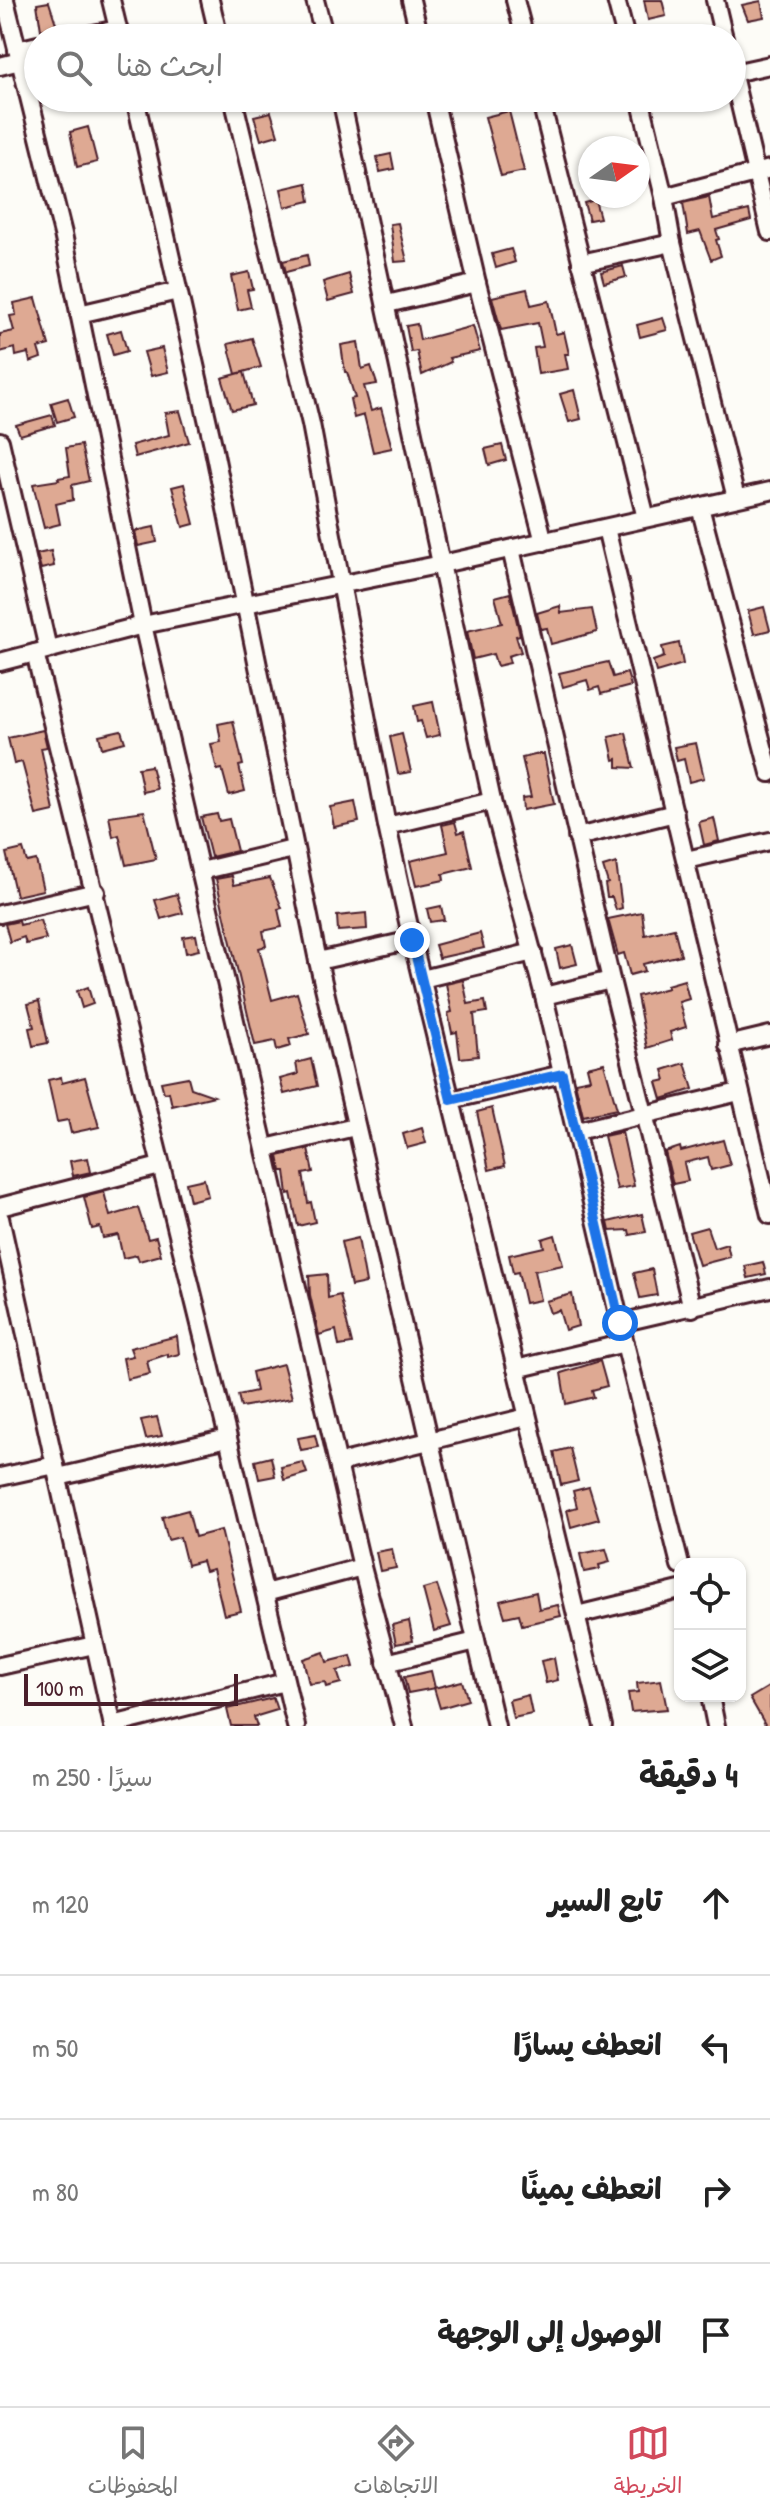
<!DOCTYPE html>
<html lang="ar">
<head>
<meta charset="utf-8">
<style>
	:root { --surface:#fff; --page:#f2f2f2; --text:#222; --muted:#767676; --line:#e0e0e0; --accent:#d1495b }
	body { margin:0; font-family:"Patrick Hand","Playpen Sans Arabic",sans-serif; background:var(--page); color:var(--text); direction:rtl }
	.controls { position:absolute; right:24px; bottom:24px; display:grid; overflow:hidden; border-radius:16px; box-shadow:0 2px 6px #0004 }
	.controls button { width:72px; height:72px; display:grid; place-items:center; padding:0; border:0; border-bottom:2px solid var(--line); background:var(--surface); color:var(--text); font:40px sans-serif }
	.compass { position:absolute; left:578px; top:136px; width:72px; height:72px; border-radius:50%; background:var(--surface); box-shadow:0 2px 6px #0004; rotate:76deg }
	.scale { position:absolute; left:24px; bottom:20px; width:214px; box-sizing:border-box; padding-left:8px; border:4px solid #4a1f2b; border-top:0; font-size:22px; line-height:28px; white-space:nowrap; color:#4a1f2b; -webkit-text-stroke:6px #fdfcf7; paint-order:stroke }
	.stop { position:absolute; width:24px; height:24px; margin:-18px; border:6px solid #1a73e8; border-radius:50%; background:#fff }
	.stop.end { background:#1a73e8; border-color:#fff; box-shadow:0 2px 8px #0008 }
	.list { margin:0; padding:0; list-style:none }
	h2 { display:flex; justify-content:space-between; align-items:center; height:104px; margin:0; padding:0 32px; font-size:34px }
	h2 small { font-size:26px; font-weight:400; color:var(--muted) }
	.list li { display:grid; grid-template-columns:52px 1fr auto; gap:24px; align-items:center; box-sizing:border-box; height:144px; padding:0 32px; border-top:2px solid var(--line) }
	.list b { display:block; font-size:30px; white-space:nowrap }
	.list em { font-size:26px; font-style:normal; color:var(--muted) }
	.icon { flex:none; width:44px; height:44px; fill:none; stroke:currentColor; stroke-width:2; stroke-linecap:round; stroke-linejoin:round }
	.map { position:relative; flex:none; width:770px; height:1726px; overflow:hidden; direction:ltr }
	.search { position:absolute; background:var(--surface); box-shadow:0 2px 6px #0004; left:24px; right:24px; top:24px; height:88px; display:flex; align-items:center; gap:20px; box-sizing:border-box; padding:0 28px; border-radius:44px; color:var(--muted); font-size:30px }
	.sheet { height:680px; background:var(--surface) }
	nav { display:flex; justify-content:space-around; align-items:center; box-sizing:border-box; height:112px; border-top:2px solid var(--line); background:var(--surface); font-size:22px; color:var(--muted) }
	nav a { display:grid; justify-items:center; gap:4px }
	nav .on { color:var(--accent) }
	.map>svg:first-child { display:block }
</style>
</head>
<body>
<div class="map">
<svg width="770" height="1726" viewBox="0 0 770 1726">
	<rect width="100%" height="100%" fill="#fdfcf7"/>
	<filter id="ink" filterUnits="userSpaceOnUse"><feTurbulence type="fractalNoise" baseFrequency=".0125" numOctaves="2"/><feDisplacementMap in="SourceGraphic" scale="16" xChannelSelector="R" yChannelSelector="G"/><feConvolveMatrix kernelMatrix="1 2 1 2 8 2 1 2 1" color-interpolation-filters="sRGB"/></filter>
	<g filter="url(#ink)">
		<g fill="#dea993" stroke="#4a1f2b" stroke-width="2">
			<path d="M644,0H662L666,16L648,20Z"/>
			<path d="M761,1L764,17L748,20L742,5Z"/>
			<path d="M49,2L57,27L41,30L37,4Z"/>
			<path d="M509,111L524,171L501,176L485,117Z"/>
			<path d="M271,112L278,135L261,140L254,116Z"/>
			<path d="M88,127L97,162L77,167L70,132Z"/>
			<path d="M391,154L394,169L380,172L377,157Z"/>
			<path d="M307,183L310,201L285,207L281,189Z"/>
			<path d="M709,197L713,219L749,210L751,220L716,230L719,239L716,240L721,256L711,260L700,231L688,234L683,203Z"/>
			<path d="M595,200L600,218L589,220L584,203Z"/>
			<path d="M398,223L407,261L395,262L390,224Z"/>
			<path d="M511,249L515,262L496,268L492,254Z"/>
			<path d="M307,255L309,266L286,272L283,261Z"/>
			<path d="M623,266L626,277L604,283L601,272Z"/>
			<path d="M249,272L253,289L247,290L251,307L238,310L231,276Z"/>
			<path d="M349,274L354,294L328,301L323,282Z"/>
			<path d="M527,289L531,305L549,301L556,334L564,332L569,354H565L568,369L538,374L534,348L543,347L538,323L501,330L492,297Z"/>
			<path d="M36,298L49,345L38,348L41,358L30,362L28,353L16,356L15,348L0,352V334L14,331L10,316L16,315L14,303Z"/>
			<path d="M663,318L667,330L640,337L637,325Z"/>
			<path d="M417,324L420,340L473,326L480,351L449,358L451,362L422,375L417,351L411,352L406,326Z"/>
			<path d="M121,330L127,351L113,355L107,334Z"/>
			<path d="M252,338L261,367L236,374L228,344Z"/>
			<path d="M358,342L362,369L371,366L377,384L364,386L371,411L381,408L392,448L373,452L364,415L354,418L350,399L355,398L347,372H345L341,345Z"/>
			<path d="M162,348L168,372L151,376L144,352Z"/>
			<path d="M244,372L253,405L232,410L222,378Z"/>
			<path d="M574,390L581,419L569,422L560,394Z"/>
			<path d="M68,398L74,417L57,422L51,403Z"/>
			<path d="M180,411L189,442L135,457L132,445L169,435L165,413Z"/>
			<path d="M52,415L55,425L20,435L16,425Z"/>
			<path d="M81,445L89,481L72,485L73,500L56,504L60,524L44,528L33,484L59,480L58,478L70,476L66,448Z"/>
			<path d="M502,445L506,460L489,465L485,449Z"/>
			<path d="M184,484L194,524L183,527L172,487Z"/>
			<path d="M154,527L157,542L138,546L135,531Z"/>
			<path d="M51,551L54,566L41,569L37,554Z"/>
			<path d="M510,593L520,635L516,636L521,652L508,656L510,663L497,666L493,654L473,659L467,631L502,623L495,597Z"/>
			<path d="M560,606L561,613L592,609L597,632L551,644L547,628L541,629L537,613Z"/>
			<path d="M764,607L770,630L754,634L748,611Z"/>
			<path d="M679,643L683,664L656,672L653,661L664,657L662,647Z"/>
			<path d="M608,662L613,677L627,673L631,686L601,694L599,687L590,690L587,680L563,687L559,673Z"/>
			<path d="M433,702L440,735L426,738L421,721L417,722L414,706Z"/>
			<path d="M233,721L243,765L239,766L245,791L229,795L222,769L217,770L211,744L221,742L218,724Z"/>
			<path d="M43,730L47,747L41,748L54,811L36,815L22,762L14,764L8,738Z"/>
			<path d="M121,730L125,742L102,748L99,735Z"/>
			<path d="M626,733L634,768L617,767V759L614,760L609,737Z"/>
			<path d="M402,734L411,772L398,774L390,737Z"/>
			<path d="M696,743L704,778L689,782L684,759L677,761L674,747Z"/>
			<path d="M539,754H544L554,804L523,810L522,798L531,797L522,758Z"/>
			<path d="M151,766L157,789L143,792L138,768Z"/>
			<path d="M355,802L359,822L334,827L330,807Z"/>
			<path d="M144,811L156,859L126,865L119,835L113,837L109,816Z"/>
			<path d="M217,814L219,821L229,819L237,851L211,857L201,817Z"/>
			<path d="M714,818L719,841L704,845L699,822Z"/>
			<path d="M455,822L458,833L464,831L472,867L443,874L444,880L416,886L410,861L448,852L442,825Z"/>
			<path d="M23,849L27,862L36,860L43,890L16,896L6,853Z"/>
			<path d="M616,863L622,908L616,910L612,897H607L605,884L608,883L603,867Z"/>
			<path d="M232,876L234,885L270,878L282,908L278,909L282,927L263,931L266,946L259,948L272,1000L297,993L309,1034L289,1039L291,1046L277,1050L275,1041L255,1045L216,879Z"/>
			<path d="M177,894L183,913L161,919L155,900Z"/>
			<path d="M441,906L444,920L430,922L427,909Z"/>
			<path d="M642,912L645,935L674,928L681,955L643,964L645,971L630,975L624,953L618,955L608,919Z"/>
			<path d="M366,913L367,929L338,931L337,916Z"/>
			<path d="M40,920L46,939L26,944L24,937L10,942L5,924L19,921L20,925Z"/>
			<path d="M480,933L484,948L439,958L435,945Z"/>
			<path d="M196,935L199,950L186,953L183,937Z"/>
			<path d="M572,945L577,964L560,968L556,949Z"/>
			<path d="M463,980L468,1004L485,1001L487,1012L474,1014L478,1056L460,1058L457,1032L452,1033L448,1013L452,1012L446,984Z"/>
			<path d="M684,980L689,999L679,1002L686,1027L670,1032L672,1040L647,1048L637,996L668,988L667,985Z"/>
			<path d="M88,987L93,1004L82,1008L77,991Z"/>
			<path d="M39,1001L48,1043L33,1046L29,1028L34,1027L28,1004Z"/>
			<path d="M311,1059L317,1086L284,1094L280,1079L298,1074L296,1063Z"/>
			<path d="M604,1063L617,1109L583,1116L575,1082L590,1079L587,1067Z"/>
			<path d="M685,1063L693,1089L662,1099L657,1082L666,1080L663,1070Z"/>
			<path d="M61,1077L62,1083L85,1077L99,1127L71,1133L68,1120L57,1122L48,1080Z"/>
			<path d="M188,1077L191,1088L214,1096L172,1106L169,1092L164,1093L161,1082Z"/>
			<path d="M492,1108L505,1166L489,1170L477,1112Z"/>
			<path d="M422,1128L426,1143L407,1148L403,1134Z"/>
			<path d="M622,1132L634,1186L617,1189L604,1136Z"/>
			<path d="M723,1140L730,1165L711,1170L708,1157L684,1163L688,1181L673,1184L665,1152L680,1147L681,1151Z"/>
			<path d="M308,1149L313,1172L303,1174L308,1203L311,1202L315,1222L298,1226L291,1193L288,1194L285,1171H281L278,1156Z"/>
			<path d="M88,1158L91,1172L73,1176L70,1161Z"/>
			<path d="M204,1179L208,1196L190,1201L186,1183Z"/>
			<path d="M104,1192L110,1216L138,1208L148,1239L156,1237L161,1255L139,1261L137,1255L123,1258L118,1235L103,1238L100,1227L92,1229L84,1197Z"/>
			<path d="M642,1214L646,1232L630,1235L629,1230L610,1231L608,1222Z"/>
			<path d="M707,1227L714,1248L727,1244L730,1257L699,1265L689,1232Z"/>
			<path d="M555,1235L563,1265L534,1271L540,1300L525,1303L518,1272L513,1273L509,1255L544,1247L542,1239Z"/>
			<path d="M358,1238L366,1283L351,1286L341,1242Z"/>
			<path d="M763,1262L766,1274L748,1278L745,1266Z"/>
			<path d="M652,1269L657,1295L640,1298L634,1273Z"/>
			<path d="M327,1274L328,1298L340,1295L352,1344L339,1346L336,1330L319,1335L310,1295L309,1276Z"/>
			<path d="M572,1294L578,1326L565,1330L559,1310L550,1313L546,1301Z"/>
			<path d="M177,1336L179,1354L168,1357V1354L147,1361L150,1374L127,1379L123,1358L133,1356L130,1348Z"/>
			<path d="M600,1361L607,1386L592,1390L594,1397L566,1404L561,1373Z"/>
			<path d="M283,1364L292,1398L241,1407L238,1395L256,1391L252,1372Z"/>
			<path d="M157,1417L162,1436L146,1439L141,1420Z"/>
			<path d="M315,1435L318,1447L301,1450L298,1438Z"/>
			<path d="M570,1448L578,1481L561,1485L554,1452Z"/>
			<path d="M271,1457L275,1476L259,1479L255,1461Z"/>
			<path d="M303,1462L307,1473L284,1480L281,1467Z"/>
			<path d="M589,1487L599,1519L571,1527L567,1510L577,1507L573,1491Z"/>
			<path d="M188,1510L195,1537L221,1530L241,1611L224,1615L213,1569L205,1571L202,1561L187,1565L180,1537L168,1540L162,1517Z"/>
			<path d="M392,1549L396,1568L380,1571L376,1552Z"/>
			<path d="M606,1549L610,1562L599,1565L600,1569L584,1572L580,1554Z"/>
			<path d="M437,1585L451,1626L434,1631L423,1589Z"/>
			<path d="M536,1592L539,1609L558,1605L561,1616L522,1625L519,1614L505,1617L500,1601Z"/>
			<path d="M409,1621L413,1641L396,1644L392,1625Z"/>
			<path d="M324,1652L327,1662L351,1656L354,1667L337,1671L341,1683L326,1687L325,1682L309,1684L303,1659Z"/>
			<path d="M554,1658L558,1680L546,1683L541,1661Z"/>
			<path d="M431,1671L435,1688L408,1693L404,1677Z"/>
			<path d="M661,1680L667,1709L631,1712L628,1693L638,1692L637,1683Z"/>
			<path d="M462,1681L468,1700L440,1708L434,1688Z"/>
			<path d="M770,1686V1726H766L750,1698Z"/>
			<path d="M528,1695L532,1714L513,1718L509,1700Z"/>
			<path d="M273,1698L277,1710L254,1717L257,1726H231L227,1709Z"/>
		</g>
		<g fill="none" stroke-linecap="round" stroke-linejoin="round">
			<g stroke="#4a1f2b" stroke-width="22">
				<g id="minor">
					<path d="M5,0L63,234L143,625L362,1567L404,1726"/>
					<path d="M111,0L120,37"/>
					<path d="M210,0L219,38"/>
					<path d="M315,0L325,38"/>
					<path d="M411,0L420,38"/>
					<path d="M515,0L525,38"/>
					<path d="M616,0L626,38"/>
					<path d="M715,0L724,38"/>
					<path d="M73,38L118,29"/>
					<path d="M17,50L38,45"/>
					<path d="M0,66L20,61"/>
					<path d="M732,71L770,232"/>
					<path d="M733,73L770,65"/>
					<path d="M135,98L213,445L318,961L496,1726"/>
					<path d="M233,98L311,424L387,826L412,940L603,1726"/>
					<path d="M341,98L492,801L544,996L620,1323L770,1288"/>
					<path d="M434,98L477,283L544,542"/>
					<path d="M540,98L646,518"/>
					<path d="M640,98L664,197L672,243L736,498"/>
					<path d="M664,197L770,169"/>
					<path d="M581,263L672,243"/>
					<path d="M387,304L477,283"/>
					<path d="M79,314L178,291"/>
					<path d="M0,441L48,649"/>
					<path d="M700,507L770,773"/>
					<path d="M606,528L770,1215"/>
					<path d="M511,549L611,980L692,1308"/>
					<path d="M35,653L228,1438L296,1726"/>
					<path d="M0,662L143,625L442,564L770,491"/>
					<path d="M387,826L492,801"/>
					<path d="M577,837L675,813"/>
					<path d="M686,860L770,841"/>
					<path d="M201,871L293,849"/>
					<path d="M0,914L96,892"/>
					<path d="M318,961L412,940"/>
					<path d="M422,979L533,952"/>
					<path d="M544,996L611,980"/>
					<path d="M728,1045L770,1035"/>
					<path d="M451,1100L562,1074"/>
					<path d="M577,1131L739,1092"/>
					<path d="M266,1148L355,1127"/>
					<path d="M0,1207L160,1166"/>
					<path d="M0,1218L113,1726"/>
					<path d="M620,1323L680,1565"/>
					<path d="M516,1369L625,1343"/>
					<path d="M339,1463L527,1417"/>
					<path d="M0,1477L55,1465"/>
					<path d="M58,1477L228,1438"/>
					<path d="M265,1593L362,1567"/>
					<path d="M577,1615L680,1590"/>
					<path d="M386,1663L476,1641"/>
					<path d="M0,1666L94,1645"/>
					<path d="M710,1696L716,1726"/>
					<path d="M113,1725L285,1682"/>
				</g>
			</g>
			<use href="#minor" stroke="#fdfcf7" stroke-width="16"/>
		</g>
	</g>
	<g fill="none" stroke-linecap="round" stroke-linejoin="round" filter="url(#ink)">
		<path stroke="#1a73e8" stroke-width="10" d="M412,940L451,1100L562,1074L620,1323"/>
	</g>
</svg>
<div class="controls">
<button><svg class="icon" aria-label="locate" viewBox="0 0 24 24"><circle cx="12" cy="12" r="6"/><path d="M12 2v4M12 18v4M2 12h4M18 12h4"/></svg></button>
<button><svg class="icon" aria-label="layers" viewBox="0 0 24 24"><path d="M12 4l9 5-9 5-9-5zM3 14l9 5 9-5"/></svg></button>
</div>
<svg class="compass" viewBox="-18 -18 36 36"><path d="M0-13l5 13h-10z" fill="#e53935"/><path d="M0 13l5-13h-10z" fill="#767676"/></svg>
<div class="scale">100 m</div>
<div class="stop" style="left:620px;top:1323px"></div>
<div class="stop end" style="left:412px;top:940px"></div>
<div class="search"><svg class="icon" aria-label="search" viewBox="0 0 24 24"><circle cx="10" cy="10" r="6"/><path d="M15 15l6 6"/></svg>ابحث هنا</div>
</div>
<section class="sheet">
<h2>4 دقيقة<small>سيرًا · 250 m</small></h2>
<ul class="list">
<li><svg class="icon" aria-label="ahead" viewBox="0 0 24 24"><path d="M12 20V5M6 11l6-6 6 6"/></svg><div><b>تابع السير</b></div><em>120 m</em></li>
<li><svg class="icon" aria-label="left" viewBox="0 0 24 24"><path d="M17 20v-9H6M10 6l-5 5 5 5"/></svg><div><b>انعطف يسارًا</b></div><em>50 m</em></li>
<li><svg class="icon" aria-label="right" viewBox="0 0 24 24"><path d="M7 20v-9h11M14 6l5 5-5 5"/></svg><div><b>انعطف يمينًا</b></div><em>80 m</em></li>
<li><svg class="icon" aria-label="arrive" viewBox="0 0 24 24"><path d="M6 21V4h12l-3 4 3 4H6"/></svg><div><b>الوصول إلى الوجهة</b></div></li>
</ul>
</section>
<nav>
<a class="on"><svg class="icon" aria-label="map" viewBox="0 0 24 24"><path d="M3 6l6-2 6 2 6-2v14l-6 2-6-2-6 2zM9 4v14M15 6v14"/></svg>الخريطة</a>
<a><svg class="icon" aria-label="directions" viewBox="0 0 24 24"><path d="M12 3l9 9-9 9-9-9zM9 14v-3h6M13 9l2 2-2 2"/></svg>الاتجاهات</a>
<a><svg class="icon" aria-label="saved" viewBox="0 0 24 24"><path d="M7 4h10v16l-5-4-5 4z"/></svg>المحفوظات</a>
</nav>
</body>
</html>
